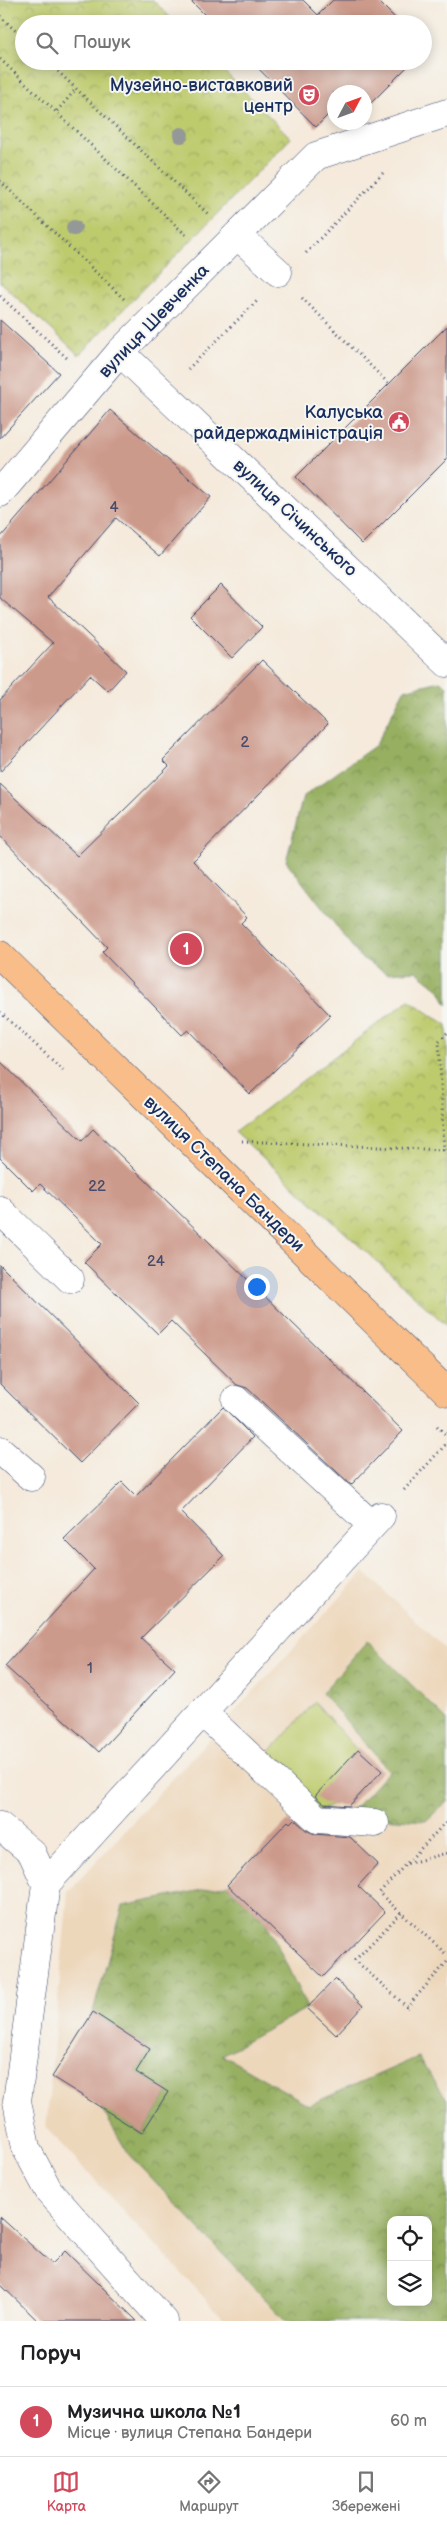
<!DOCTYPE html>
<html lang="uk">
<head>
<meta charset="utf-8">
<style>
	:root { --surface:#fff; --page:#f6f6f6; --text:#202124; --muted:#757577; --line:#e0e0e0; --accent:#d1495b }
	body { margin:0; font-family:"Balsamiq Sans",sans-serif; background:var(--page); color:var(--text) }
	.controls { position:absolute; right:15px; bottom:15px; display:grid; overflow:hidden; border-radius:10px; box-shadow:0 2px 12px #0003 }
	.controls button { width:45px; height:45px; display:grid; place-items:center; padding:0; border:0; border-bottom:1px solid var(--line); background:var(--surface); color:var(--text); font:25px sans-serif }
	.compass { position:absolute; left:327px; top:85px; width:45px; height:45px; border-radius:50%; background:var(--surface); box-shadow:0 2px 12px #0003; rotate:49deg }
	.you { position:absolute; left:256px; top:1286px; width:18px; height:18px; margin:-12px; border:4px solid #fff; border-radius:50%; background:#1a73e8; box-shadow:0 0 0 8px #1a73e833 }
	.badge { display:grid; place-items:center; width:32px; height:32px; border-radius:50%; background:var(--accent); color:#fff; font-size:16px; font-weight:700 }
	.pin { position:absolute; translate:-50% -50%; border:2px solid #fff; box-shadow:0 1px 5px #0006 }
	.list { margin:0; padding:0; list-style:none }
	h2 { display:flex; justify-content:space-between; align-items:center; height:65px; margin:0; padding:0 20px; font-size:21px }
	h2 small { font-size:16px; font-weight:400; color:var(--muted) }
	.list li { display:grid; grid-template-columns:32px 1fr auto; gap:15px; align-items:center; box-sizing:border-box; height:70px; padding:0 20px; border-top:1px solid var(--line) }
	.list b { display:block; font-size:19px; white-space:nowrap }
	.list p { margin:0; font-size:16px; white-space:nowrap; color:var(--muted) }
	.list em { font-size:16px; font-style:normal; color:var(--muted) }
	.icon { flex:none; width:28px; height:28px; fill:none; stroke:currentColor; stroke-width:2; stroke-linecap:round; stroke-linejoin:round }
	.map { position:relative; flex:none; width:447px; height:2321px; overflow:hidden }
	.search { position:absolute; background:var(--surface); box-shadow:0 2px 12px #0003; left:15px; right:15px; top:15px; height:55px; display:flex; align-items:center; gap:12px; box-sizing:border-box; padding:0 18px; border-radius:28px; color:var(--muted); font-size:19px }
	.sheet { height:135px; background:var(--surface) }
	nav { display:flex; justify-content:space-around; align-items:center; box-sizing:border-box; height:70px; border-top:1px solid var(--line); background:var(--surface); font-size:14px; color:var(--muted) }
	nav a { display:grid; justify-items:center; gap:2px }
	nav .on { color:var(--accent) }
	.map>svg:first-child { display:block }
</style>
</head>
<body>
<div class="map">
<svg width="447" height="2321" viewBox="0 0 447 2321">
	<defs>
		<pattern id="forest-crowns" width="20" height="18" patternUnits="userSpaceOnUse" patternTransform="scale(1.25)"><rect width="20" height="18" fill="#96af60"/><path d="M2 6a3 3 0 1 1 6 0M12 15a3 3 0 1 1 6 0" fill="none" stroke="#7a8f52"/></pattern>
		<pattern id="park-crowns" width="20" height="18" patternUnits="userSpaceOnUse" patternTransform="scale(1.25)"><rect width="20" height="18" fill="#becb6d"/><path d="M2 6a3 3 0 1 1 6 0M12 15a3 3 0 1 1 6 0" fill="none" stroke="#9aa55d"/></pattern>
	</defs>
	<rect width="100%" height="100%" fill="#f6f6f2"/>
	<filter id="ink" filterUnits="userSpaceOnUse"><feTurbulence type="fractalNoise" baseFrequency=".02" numOctaves="2"/><feDisplacementMap in="SourceGraphic" scale="10" xChannelSelector="R" yChannelSelector="G"/><feConvolveMatrix kernelMatrix="1 2 1 2 8 2 1 2 1" color-interpolation-filters="sRGB"/></filter>
	<filter id="wash" filterUnits="userSpaceOnUse"><feTurbulence type="fractalNoise" baseFrequency=".0096" numOctaves="4" result="noise"/><feDisplacementMap in="SourceGraphic" scale="20" xChannelSelector="R" yChannelSelector="G"/><feGaussianBlur stdDeviation="1.12" result="paint"/><feColorMatrix in="noise" values="0 0 0 0 0 0 0 0 0 0 0 0 0 0 0 0 0 1.4 0 .05"/><feComposite in="paint" operator="in"/></filter>
	<g filter="url(#wash)">
		<rect width="100%" height="100%" fill="#f5eadb"/>
		<path fill="#edd7bb" fill-rule="evenodd" d="M364,1572L447,1651V2321H226L46,2128L68,1892ZM391,2220H428V2302H391Z"/>
		<path fill="#becb6d" stroke="#6c7d66" d="M315,1702L374,1770L349,1797L318,1812L262,1760Z"/>
		<g fill="url(#forest-crowns)" stroke="#586f5f" fill-rule="evenodd">
			<path d="M440,681L447,686V1004L440,990L416,971L387,973L360,957L286,861L303,797L376,745L404,690Z"/>
			<path d="M367,1641L447,1720V1801L426,1821L338,1815L356,1807L389,1771L322,1693Z"/>
			<path d="M227,1885L267,1923L307,2008L222,2055L309,2105L418,2057L447,2099V2321H286L129,2155L100,2106L142,2133L168,2092L136,2072L150,2049L93,2012L123,1906ZM391,2220H428V2302H391Z"/>
		</g>
		<g fill="url(#park-crowns)" stroke="#6c7d66">
			<path d="M0,0H153L177,24H24V61H214L291,138L79,355L0,282Z"/>
			<path d="M409,1000L447,1025V1326L235,1132Z"/>
		</g>
		<g id="blocks">
			<g fill="#cc9a8b">
				<path d="M190,0H303L318,15L333,0H377L401,24H214Z"/>
				<path d="M251,61H413L370,104L364,98V92H359L355,89L351,92H334V109L316,127Z"/>
				<path d="M0,320L59,373L0,438Z"/>
				<path d="M447,326V459L362,544L296,477Z"/>
				<path d="M110,410L211,497L160,556L116,518L48,597L126,671L108,691L90,675L0,772V700L53,643L0,598V538Z"/>
				<path d="M221,585L262,627L232,658L190,616Z"/>
				<path d="M262,660L328,724L193,861L247,917L241,923L331,1016L250,1094L188,1030L182,1035L102,952L107,947L0,836V784L77,856L169,766L163,760Z"/>
				<path d="M0,1061L82,1141L93,1129L403,1431L351,1485L247,1388L237,1385L171,1321L158,1334L84,1262L102,1244L40,1184L33,1191L0,1158Z"/>
				<path d="M0,1265L139,1403L80,1463L0,1384Z"/>
				<path d="M223,1407L253,1437L181,1512L224,1556L141,1638L175,1669L99,1752L5,1666L94,1569L64,1539L122,1482L136,1496Z"/>
				<path d="M358,1749L382,1771L349,1806L324,1804L315,1796Z"/>
				<path d="M294,1819L306,1830L315,1834L350,1837L378,1864L358,1886L385,1912L323,1977L227,1885L288,1821L290,1823Z"/>
				<path d="M335,1979L363,2006L336,2035L307,2008Z"/>
				<path d="M93,2012L150,2049L136,2072L168,2092L142,2133L52,2077Z"/>
				<path d="M0,2217L52,2264L65,2251L137,2321H38L0,2284Z"/>
			</g>
		</g>
	</g>
	<g filter="url(#ink)">
		<use href="#blocks" fill-opacity="0" stroke="#3c4b71" stroke-width="1"/>
		<g fill="none" stroke-linecap="round" stroke-linejoin="round">
			<g stroke="#3c4b71" stroke-width="29">
				<g id="minor">
					<path d="M237,235L278,272"/>
					<path d="M120,352L447,663"/>
					<path d="M0,493L120,352L316,156L447,113"/>
					<path d="M0,1210L70,1279"/>
					<path d="M236,1400L372,1525"/>
					<path d="M0,1450L31,1477"/>
					<path d="M202,1712L317,1819L375,1823"/>
					<path d="M0,1826L32,1853L46,1884L17,2101L26,2148L49,2191L164,2321"/>
					<path d="M46,1884L381,1516"/>
				</g>
			</g>
			<g stroke="#3c4b71" stroke-width="29">
				<path id="major" d="M0,955L447,1392"/>
			</g>
			<g stroke="#3c4b71" stroke-width="3" stroke-dasharray="1 4" stroke-linecap="butt">
				<path d="M0,16L24,39"/>
				<path d="M0,59L187,236"/>
				<path d="M47,61L209,215"/>
				<path d="M57,111L76,89"/>
				<path d="M0,181L124,299"/>
				<path d="M306,253L383,173"/>
				<path d="M0,296L69,360"/>
				<path d="M302,298L389,384"/>
				<path d="M188,369L257,301"/>
				<path d="M0,1012L63,1070"/>
				<path d="M447,1033L439,1041L444,1150L447,1154"/>
				<path d="M242,1141L444,1150"/>
				<path d="M437,1426L447,1436"/>
				<path d="M404,1490L447,1443"/>
				<path d="M447,1853L406,1864L379,1893L447,1955"/>
				<path d="M407,1863L447,1821"/>
				<path d="M401,1913L355,1960L407,2007L447,1962"/>
			</g>
			<use href="#minor" stroke="#fff" stroke-width="28"/>
			<use href="#major" stroke="#f8bd89" stroke-width="28"/>
		</g>
		<g fill="#949998">
			<circle cx="181" cy="135" r="8"/>
			<circle cx="74" cy="228" r="8"/>
		</g>
	</g>
	<defs>
		<g id="theatre-disc" transform="scale(1.125)"><circle r="9.5" fill="#d1495b" stroke="#f6f6f2"/><path d="M-5-5.5Q0-4 5-5.5V0Q5 5 0 6Q-5 5-5 0ZM-3.3-2.5H-1v1.5H-3.3ZM1-2.5H3.3v1.5H1ZM-2.8 1Q0 5.5 2.8 1Z" fill="#fff"/></g>
		<g id="civic-disc" transform="scale(1.125)"><circle r="9.5" fill="#d1495b" stroke="#f6f6f2"/><path d="M-.6-6.5H3V-4.5H.6V-3L4-1V1h2V6H-6V1h2V-1L-.6-3ZM-1.2 2.5V6h2.4V2.5Z" fill="#fff"/></g>
	</defs>
	<g fill-rule="evenodd">
		<use href="#theatre-disc" x="309" y="95"/>
		<use href="#civic-disc" x="399" y="422"/>
	</g>
	<g text-anchor="middle" dominant-baseline="central" stroke-width="4" stroke-linejoin="round" paint-order="stroke">
		<g font-size="15" fill="#474a69">
			<text x="114" y="507">4</text>
			<text x="245" y="742">2</text>
			<text x="97" y="1186">22</text>
			<text x="156" y="1261">24</text>
			<text x="90" y="1668">1</text>
		</g>
		<g font-size="18" fill="#1b2f5e" stroke="#f6f6f2" text-anchor="end">
			<text x="293" y="85">Музейно-виставковий<tspan x="293" dy="21">центр</tspan></text>
			<text x="383" y="412">Калуська<tspan x="383" dy="21">райдержадміністрація</tspan></text>
		</g>
		<g font-size="18" fill="#1b2f5e" stroke="#f6f6f2">
			<text transform="translate(154 321) rotate(-46)">вулиця Шевченка</text>
			<text transform="translate(295 518) rotate(43)">вулиця Січинського</text>
			<text transform="translate(224 1174) rotate(44)">вулиця Степана Бандери</text>
		</g>
	</g>
</svg>
<div class="controls">
<button><svg class="icon" aria-label="locate" viewBox="0 0 24 24"><circle cx="12" cy="12" r="6"/><path d="M12 2v4M12 18v4M2 12h4M18 12h4"/></svg></button>
<button><svg class="icon" aria-label="layers" viewBox="0 0 24 24"><path d="M12 4l9 5-9 5-9-5zM3 14l9 5 9-5"/></svg></button>
</div>
<svg class="compass" viewBox="-18 -18 36 36"><path d="M0-13l5 13h-10z" fill="#e53935"/><path d="M0 13l5-13h-10z" fill="#757577"/></svg>
<div class="you"></div>
<div class="pin badge" style="left:186px;top:949px">1</div>
<div class="search"><svg class="icon" aria-label="search" viewBox="0 0 24 24"><circle cx="10" cy="10" r="6"/><path d="M15 15l6 6"/></svg>Пошук</div>
</div>
<section class="sheet">
<h2>Поруч<small></small></h2>
<ul class="list">
<li><span class="badge">1</span><div><b>Музична школа №1</b><p>Місце · вулиця Степана Бандери</p></div><em>60 m</em></li>
</ul>
</section>
<nav>
<a class="on"><svg class="icon" aria-label="map" viewBox="0 0 24 24"><path d="M3 6l6-2 6 2 6-2v14l-6 2-6-2-6 2zM9 4v14M15 6v14"/></svg>Карта</a>
<a><svg class="icon" aria-label="directions" viewBox="0 0 24 24"><path d="M12 3l9 9-9 9-9-9zM9 14v-3h6M13 9l2 2-2 2"/></svg>Маршрут</a>
<a><svg class="icon" aria-label="saved" viewBox="0 0 24 24"><path d="M7 4h10v16l-5-4-5 4z"/></svg>Збережені</a>
</nav>
</body>
</html>
